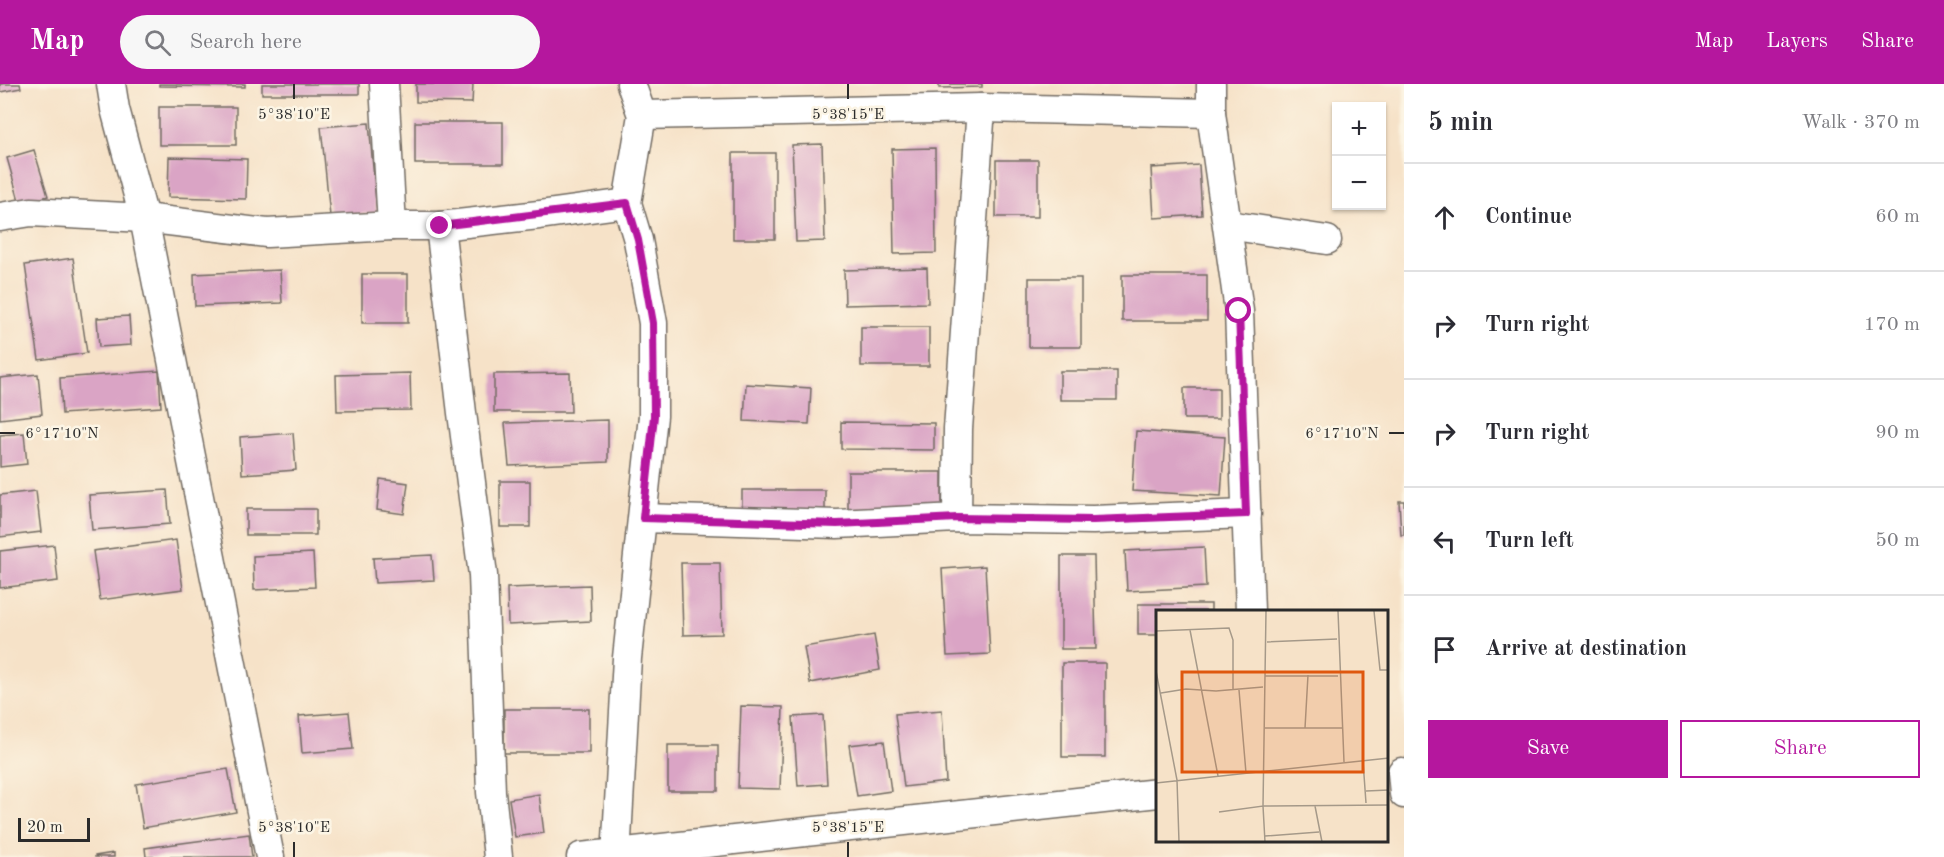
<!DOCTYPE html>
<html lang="en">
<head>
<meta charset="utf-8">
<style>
	:root { --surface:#fff; --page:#f7f7f7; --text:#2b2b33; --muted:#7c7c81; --line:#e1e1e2; --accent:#b5179e }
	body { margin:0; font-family:"Old Standard TT",serif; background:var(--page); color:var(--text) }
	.controls { position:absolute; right:18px; top:18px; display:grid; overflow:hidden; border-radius:0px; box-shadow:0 2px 4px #0004 }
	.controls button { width:54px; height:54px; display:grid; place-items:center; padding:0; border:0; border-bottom:2px solid var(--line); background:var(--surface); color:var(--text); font:30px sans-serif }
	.scale { position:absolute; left:18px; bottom:15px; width:72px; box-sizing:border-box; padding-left:6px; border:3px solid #2b2b2b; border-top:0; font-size:16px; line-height:21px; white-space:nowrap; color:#2b2b2b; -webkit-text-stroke:4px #fcf5e5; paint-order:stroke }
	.stop { position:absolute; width:18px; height:18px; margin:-14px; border:4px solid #b5179e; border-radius:50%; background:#fff }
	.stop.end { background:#b5179e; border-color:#fff; box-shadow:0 2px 6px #0008 }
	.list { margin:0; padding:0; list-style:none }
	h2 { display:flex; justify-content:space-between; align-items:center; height:78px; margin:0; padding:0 24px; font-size:26px }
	h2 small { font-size:20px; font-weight:400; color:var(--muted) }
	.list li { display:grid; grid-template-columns:39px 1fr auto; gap:18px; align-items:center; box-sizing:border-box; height:108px; padding:0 24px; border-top:2px solid var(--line) }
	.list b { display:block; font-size:22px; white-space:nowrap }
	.list em { font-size:20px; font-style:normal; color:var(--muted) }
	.actions { display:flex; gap:12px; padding:18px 24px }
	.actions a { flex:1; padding:14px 0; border:2px solid var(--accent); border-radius:0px; text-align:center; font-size:21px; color:var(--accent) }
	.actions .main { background:var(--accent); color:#fff }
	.icon { flex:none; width:33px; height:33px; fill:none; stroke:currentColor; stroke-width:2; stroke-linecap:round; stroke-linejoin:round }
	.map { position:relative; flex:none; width:1404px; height:773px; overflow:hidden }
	header { display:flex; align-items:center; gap:36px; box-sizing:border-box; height:84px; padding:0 30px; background:var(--accent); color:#fff }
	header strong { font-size:28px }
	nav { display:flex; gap:33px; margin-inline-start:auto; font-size:21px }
	.search { width:420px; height:54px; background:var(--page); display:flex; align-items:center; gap:15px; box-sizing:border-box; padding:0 21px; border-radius:33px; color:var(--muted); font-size:22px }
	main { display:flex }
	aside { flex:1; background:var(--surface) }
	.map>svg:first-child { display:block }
</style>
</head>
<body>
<header>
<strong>Map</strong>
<div class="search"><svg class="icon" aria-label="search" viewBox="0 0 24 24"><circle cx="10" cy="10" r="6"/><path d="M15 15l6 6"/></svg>Search here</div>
<nav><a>Map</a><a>Layers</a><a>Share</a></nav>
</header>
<main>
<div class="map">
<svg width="1404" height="773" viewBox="0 0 1404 773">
	<rect width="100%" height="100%" fill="#fcf5e5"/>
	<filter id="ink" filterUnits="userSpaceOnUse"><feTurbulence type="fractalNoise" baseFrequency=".0167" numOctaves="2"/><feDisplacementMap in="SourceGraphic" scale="12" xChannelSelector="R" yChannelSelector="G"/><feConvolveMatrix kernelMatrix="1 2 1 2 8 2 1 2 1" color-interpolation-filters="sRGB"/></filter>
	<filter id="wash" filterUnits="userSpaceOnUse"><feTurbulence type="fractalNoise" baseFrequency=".008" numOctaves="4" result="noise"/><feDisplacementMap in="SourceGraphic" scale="24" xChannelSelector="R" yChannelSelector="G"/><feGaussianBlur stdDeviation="1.35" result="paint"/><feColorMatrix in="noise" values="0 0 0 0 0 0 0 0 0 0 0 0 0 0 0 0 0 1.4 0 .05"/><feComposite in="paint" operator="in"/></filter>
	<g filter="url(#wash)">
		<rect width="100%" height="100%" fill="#f6e2c8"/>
		<g id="blocks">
			<g fill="#daa4c5">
				<path d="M0,0H20L21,4L0,8Z"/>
				<path d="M159,0H245V3L159,2Z"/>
				<rect x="262" y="0" width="97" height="10"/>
				<path d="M416,0H473L472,19L416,18Z"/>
				<path d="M939,0H982V3L939,4Z"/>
				<rect x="159" y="23" width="77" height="38"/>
				<rect x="415" y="38" width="88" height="42"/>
				<path d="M369,39L377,129L330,132L321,43Z"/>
				<path d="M822,60L825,157L796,158L792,61Z"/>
				<path d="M935,64L936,169L894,170L892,65Z"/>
				<path d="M34,66L48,112L20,120L7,74Z"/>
				<rect x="733" y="69" width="42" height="86"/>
				<path d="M169,73L247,75L246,115L168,113Z"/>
				<rect x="996" y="76" width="42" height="57"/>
				<path d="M1199,81L1202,131L1154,134L1151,84Z"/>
				<path d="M73,174L87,269L39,276L25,181Z"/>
				<path d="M927,184L928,219L845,221L844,186Z"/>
				<path d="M280,186L282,219L195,222L194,190Z"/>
				<rect x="362" y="190" width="46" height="49"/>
				<rect x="1122" y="191" width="85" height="46"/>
				<rect x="1029" y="194" width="52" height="69"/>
				<path d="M129,232L131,261L99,263L97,234Z"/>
				<rect x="861" y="243" width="68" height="39"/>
				<path d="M159,287L161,323L62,330L60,294Z"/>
				<rect x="1060" y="287" width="57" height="29"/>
				<path d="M410,289L411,326L337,327L336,291Z"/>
				<path d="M570,289L571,328H494V290Z"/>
				<path d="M38,290L42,330L0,335V294Z"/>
				<path d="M746,300L811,304L809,340L744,337Z"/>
				<rect x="1184" y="304" width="35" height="31"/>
				<path d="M608,336V378L509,382L505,339Z"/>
				<path d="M841,338L934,339V366L841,365Z"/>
				<path d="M1136,347L1225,353L1221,412L1132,407Z"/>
				<path d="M24,349L27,380L0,383V351Z"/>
				<path d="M293,349L296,386L242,390L240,353Z"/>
				<rect x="848" y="388" width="94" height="40"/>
				<path d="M380,395L408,399L404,430L377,426Z"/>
				<rect x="500" y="397" width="30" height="46"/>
				<path d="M167,406L170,440L92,446L89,411Z"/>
				<rect x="742" y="406" width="83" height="32"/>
				<path d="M36,407L41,448L0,453V411Z"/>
				<path d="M1399,417H1404V451H1401Z"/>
				<rect x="246" y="425" width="70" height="26"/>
				<path d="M176,456L183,505L100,516L93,467Z"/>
				<path d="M54,461L58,497L0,504V467Z"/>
				<path d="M1204,463L1206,503L1127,507L1125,467Z"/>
				<path d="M313,469L315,503L254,506L253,472Z"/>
				<path d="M432,471L434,496L375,499L373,474Z"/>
				<path d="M1061,472H1094L1096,565H1061Z"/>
				<path d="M681,479H720L722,550L683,551Z"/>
				<path d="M985,482L990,570L947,572L942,485Z"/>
				<path d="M590,501L591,537L508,541L507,504Z"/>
				<path d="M1138,520H1211V527H1158V551H1138Z"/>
				<path d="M874,551L880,586L810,599L804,563Z"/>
				<rect x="1062" y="579" width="43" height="94"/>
				<path d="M741,622L783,623L780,705L738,704Z"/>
				<rect x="504" y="625" width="85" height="44"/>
				<path d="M942,626L946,698L904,703L895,630Z"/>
				<path d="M349,628L353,665L302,669L299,632Z"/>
				<path d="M823,631L827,700L798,702L793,633Z"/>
				<path d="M884,657L891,707L857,712L849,661Z"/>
				<rect x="668" y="661" width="50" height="46"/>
				<path d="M228,685L236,728L143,744L136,700Z"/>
				<path d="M539,710L544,749L515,753L509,715Z"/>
				<path d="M249,750L252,773H146L145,764Z"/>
				<path d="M114,769V773H95V772Z"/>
			</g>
		</g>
	</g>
	<g filter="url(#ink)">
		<use href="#blocks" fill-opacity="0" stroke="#726b62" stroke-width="1.5"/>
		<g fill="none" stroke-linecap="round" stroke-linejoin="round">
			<g stroke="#726b62" stroke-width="31">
				<g id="street">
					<path d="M111,0L115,25L144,134L270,773"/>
					<path d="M384,0L392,142"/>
					<path d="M1211,0V29L1239,227L1250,527"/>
					<path d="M642,31L981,24L1211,29"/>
					<path d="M0,133L31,128L144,134L267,149L392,142H440L539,131L627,119"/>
					<path d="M1228,141L1327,156"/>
					<path d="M440,142L462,329L483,491L491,708L498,773"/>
					<path d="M643,434L837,440L957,434L1093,436L1247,430"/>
					<path d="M957,434L958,345L981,24"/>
					<path d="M1402,688L1404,710"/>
					<path d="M581,773L1158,709"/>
					<path d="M616,773L627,574L653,332V239L638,156L627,119L642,31L631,0"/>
				</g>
			</g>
			<use href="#street" stroke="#fff" stroke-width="28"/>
		</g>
	</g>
	<g fill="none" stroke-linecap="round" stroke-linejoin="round" filter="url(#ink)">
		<path stroke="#b5179e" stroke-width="8" d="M440,142L627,119L638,156L653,239L654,332L643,434L837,440L957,434L1093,436L1246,430L1239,227"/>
	</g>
	<path fill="none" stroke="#2b2b2b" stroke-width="2" d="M294,0V15M848,0V15M0,349H15M1389,349H1404M294,758V773M848,758V773"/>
	<g transform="translate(1156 526)">
		<rect width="232" height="232" fill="#f6e2c8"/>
		<path fill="none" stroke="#a59989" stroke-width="1.5" d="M110,1L107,196L233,195M182,1L188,152M218,1L224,60H233M34,20L62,166M0,21L73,18L77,30V80M111,32L181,29M0,61L21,170L23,232M109,66H182M83,80L90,163M5,83L30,79L60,81L107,77M109,118H187M149,118L152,65M207,151L210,193M0,173L233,148M210,181L233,180M159,196L166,232M63,202L107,196L109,232M109,226L163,222"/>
		<path fill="#df570e" fill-opacity="0.15" stroke="#df570e" stroke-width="3" d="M26,62H207V162H26Z"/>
		<rect width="232" height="232" fill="none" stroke="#2b2b2b" stroke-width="3"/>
	</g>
	<g font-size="15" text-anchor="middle" fill="#2b2b2b" stroke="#fcf5e5" stroke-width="5" stroke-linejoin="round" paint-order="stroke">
		<text x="294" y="35">5°38'10"E</text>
		<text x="848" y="35">5°38'15"E</text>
		<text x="62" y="354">6°17'10"N</text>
		<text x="1342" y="354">6°17'10"N</text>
		<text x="294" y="748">5°38'10"E</text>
		<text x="848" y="748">5°38'15"E</text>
	</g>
</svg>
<div class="controls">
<button>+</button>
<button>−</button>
</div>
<div class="scale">20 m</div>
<div class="stop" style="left:1239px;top:227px"></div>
<div class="stop end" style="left:440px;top:142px"></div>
</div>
<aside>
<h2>5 min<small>Walk · 370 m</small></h2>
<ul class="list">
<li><svg class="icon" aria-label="ahead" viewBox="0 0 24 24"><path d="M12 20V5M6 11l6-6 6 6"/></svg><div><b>Continue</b></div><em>60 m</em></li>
<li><svg class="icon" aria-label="right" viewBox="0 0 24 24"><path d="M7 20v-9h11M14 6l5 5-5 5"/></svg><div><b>Turn right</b></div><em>170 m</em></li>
<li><svg class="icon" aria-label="right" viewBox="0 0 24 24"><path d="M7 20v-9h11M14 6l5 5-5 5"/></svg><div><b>Turn right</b></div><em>90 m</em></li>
<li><svg class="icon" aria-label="left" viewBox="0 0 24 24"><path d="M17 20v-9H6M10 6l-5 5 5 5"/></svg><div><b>Turn left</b></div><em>50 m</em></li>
<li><svg class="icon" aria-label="arrive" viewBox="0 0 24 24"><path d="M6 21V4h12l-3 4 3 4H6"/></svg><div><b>Arrive at destination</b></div></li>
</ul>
<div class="actions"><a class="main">Save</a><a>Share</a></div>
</aside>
</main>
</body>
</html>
